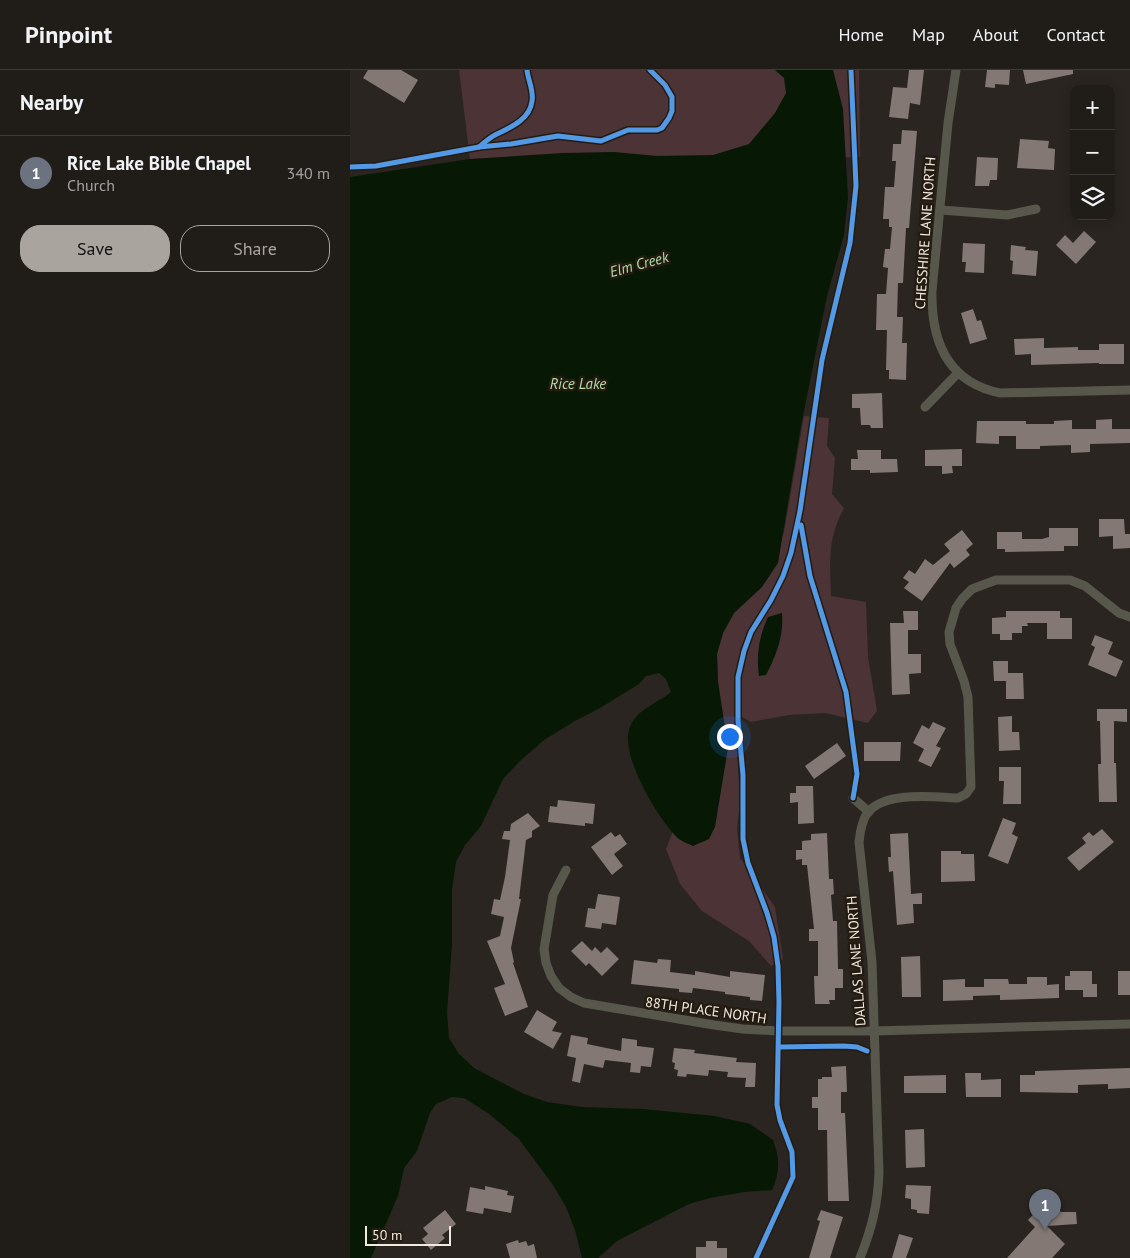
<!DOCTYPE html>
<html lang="en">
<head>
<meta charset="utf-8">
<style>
	:root { --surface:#201c18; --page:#2d2925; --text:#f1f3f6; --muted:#a2a1a2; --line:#3d3a37; --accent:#aaa49e }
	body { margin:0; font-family:"PT Sans",sans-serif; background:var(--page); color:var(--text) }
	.controls { position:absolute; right:15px; top:15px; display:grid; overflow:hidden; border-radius:10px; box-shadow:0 2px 12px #0003 }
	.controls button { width:45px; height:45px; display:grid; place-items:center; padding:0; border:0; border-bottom:1px solid var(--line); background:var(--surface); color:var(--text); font:25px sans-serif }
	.scale { position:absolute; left:15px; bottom:12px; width:86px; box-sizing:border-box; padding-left:5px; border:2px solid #efe9e2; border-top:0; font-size:14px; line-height:18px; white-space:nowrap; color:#efe9e2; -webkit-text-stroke:4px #251c11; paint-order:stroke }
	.you { position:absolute; left:379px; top:666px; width:18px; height:18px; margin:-12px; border:4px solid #fff; border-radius:50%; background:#1a73e8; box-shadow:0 0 0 8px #1a73e833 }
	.badge { display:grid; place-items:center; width:32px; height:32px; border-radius:50%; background:var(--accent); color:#fff; font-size:16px; font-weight:700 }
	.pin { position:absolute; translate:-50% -41px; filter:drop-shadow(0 1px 2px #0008) }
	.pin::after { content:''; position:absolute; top:26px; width:18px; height:15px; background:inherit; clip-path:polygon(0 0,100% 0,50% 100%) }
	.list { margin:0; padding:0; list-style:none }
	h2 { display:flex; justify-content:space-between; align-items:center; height:65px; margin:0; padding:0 20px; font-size:21px }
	h2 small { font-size:16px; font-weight:400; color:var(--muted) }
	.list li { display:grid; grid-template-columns:32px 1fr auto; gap:15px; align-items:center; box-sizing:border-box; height:75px; padding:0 20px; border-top:1px solid var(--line) }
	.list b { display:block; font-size:19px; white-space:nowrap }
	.list p { margin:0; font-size:16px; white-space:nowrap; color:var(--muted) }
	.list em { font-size:16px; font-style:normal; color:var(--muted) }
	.actions { display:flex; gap:10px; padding:15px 20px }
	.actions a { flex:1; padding:11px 0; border:1px solid var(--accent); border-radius:20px; text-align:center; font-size:18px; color:var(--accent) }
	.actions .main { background:var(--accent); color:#111 }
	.icon { flex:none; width:28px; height:28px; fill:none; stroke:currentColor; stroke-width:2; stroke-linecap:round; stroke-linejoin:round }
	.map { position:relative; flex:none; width:780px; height:1188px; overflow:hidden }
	header { display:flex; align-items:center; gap:30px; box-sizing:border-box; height:70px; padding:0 25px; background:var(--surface); border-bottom:1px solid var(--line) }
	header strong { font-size:24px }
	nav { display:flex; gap:28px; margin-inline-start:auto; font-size:18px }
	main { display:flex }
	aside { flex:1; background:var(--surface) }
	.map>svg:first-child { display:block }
</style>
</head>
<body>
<header>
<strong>Pinpoint</strong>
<nav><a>Home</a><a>Map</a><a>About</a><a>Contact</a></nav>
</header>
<main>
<aside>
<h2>Nearby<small></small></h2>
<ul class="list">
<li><span class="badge" style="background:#6b7280">1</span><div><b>Rice Lake Bible Chapel</b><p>Church</p></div><em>340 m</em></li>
</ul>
<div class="actions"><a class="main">Save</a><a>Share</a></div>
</aside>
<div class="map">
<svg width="780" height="1188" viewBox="0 0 780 1188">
	<rect width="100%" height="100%" fill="#2a2520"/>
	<g fill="#4c3336">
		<path d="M109,0H509L510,87L273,93L120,89Z"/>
		<path d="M454,346L479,348L477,376L485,388L482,424L494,438C477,469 480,492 481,526L516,532L518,587L527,641L518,653L475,643L439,645L401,652L385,643L390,733L387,759L390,788L425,837L433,889L421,896L399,871L352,841L330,814L316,779L323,761L330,770L368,611L367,584L373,563L384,543L412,517L434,462Z"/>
	</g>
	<g fill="#071905">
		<path d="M400,0H483L493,39L498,128L494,165L477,226L451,356L428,493L412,517L384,543L373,563L367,584L368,611L378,678L365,757L359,769L343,776C339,774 333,772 329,769C309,751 271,687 279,660C285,639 307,634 321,622L316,609L309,603L296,606L289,614L250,638L225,651L194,670L170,691L153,709L131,756L115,775L106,792L102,820V874L97,942L99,968L109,984L124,998L174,1024L197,1032L232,1037L293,1039L365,1046L400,1054L423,1070C430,1088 430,1103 422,1120L394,1122L360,1128L339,1134L267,1171L248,1188H232L225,1160L216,1137L203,1115L169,1069L138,1043L114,1028L102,1027L86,1034L80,1043L67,1081L54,1098L48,1126L21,1188H0V107L120,89L213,83L264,82L307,86L363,85L399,74L425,43L436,23L434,8L425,0Z"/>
		<path d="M432,543C434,566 426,586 416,605L409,606C406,586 409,566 418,547Z"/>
	</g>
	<g fill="#837873">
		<path d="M18,0H51L68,10L54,33L13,8Z"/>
		<path d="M559,0H574L570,35L560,33L558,49L539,47L543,17L557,18Z"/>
		<path d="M637,0H660L659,15L645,14V18L635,17Z"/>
		<path d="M673,0H723V4L676,14Z"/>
		<path d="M552,60L567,61L559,158H556L553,213H548L547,247H553L552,273H557L556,310L539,309V300H536L537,260H526L527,224H536L538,198L533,197L535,179H540L542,157H539V149H533L535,117H544L546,91H542L543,74H551Z"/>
		<path d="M670,69L699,71L698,78L705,79L704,100L667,98Z"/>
		<path d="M627,87L648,88L647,110H640L639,116H625Z"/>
		<path d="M734,161L746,172L726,194L706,175L715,165L723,173Z"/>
		<path d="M613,173L635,174L634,203L615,202L616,192H612Z"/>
		<path d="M661,175L676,177L675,180L688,181L686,206L662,204L663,191L660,190Z"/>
		<path d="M623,239L627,251L631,250L637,269L620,274L611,243Z"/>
		<path d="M694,268V278L728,277V280H749V274H774V294H749V293L681,295V284L665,285L664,269Z"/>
		<path d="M532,323L533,358H521L520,355H511L510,338H502V324Z"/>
		<path d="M762,349V359H780V373L740,374V382L721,383V375L690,376V379H666V366H649V374L626,373L627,351H676V354H704V351L722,350V359H746V350Z"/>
		<path d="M612,379V396H602L603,403L592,404V396H575V380Z"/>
		<path d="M507,380H531V389H547L548,402L520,403V400H501V389H508Z"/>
		<path d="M749,449H774L775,464H780V478L763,479V466L749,467Z"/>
		<path d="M699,458H728V476H714V481L655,482V479H647V462H672V469H692L699,467Z"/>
		<path d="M612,460L623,474L616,480L620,485L604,498L600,493L572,531L554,518L559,512L553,508L559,500L565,504L575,489L583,495L600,481L594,474Z"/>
		<path d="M553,541H568V560H558V584H571V603L559,604L560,624L542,625L540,553H554Z"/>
		<path d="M656,541H710V548H722V569H697V553H677L678,556H672V563H662V570H650V564H642V548L656,547Z"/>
		<path d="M745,565L763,572L758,584L773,591L766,607L738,595L745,577L741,575Z"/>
		<path d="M643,591H658V603H673L674,629H656V611H644Z"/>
		<path d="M747,639H777V652L764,651V693H766L767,732H749L748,694H751L750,651H747Z"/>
		<path d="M662,646V662H669L670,680L649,681L648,647Z"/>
		<path d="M583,652L596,658L586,676L591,678L581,697L568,691L574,679L563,673L572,655L579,659Z"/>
		<path d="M514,672H551L550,691H514Z"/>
		<path d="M487,673L496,686L464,709L455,696Z"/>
		<path d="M649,697H671V734H653L654,711H649Z"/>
		<path d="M446,716H463L464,753L448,754V732L440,733V723H446Z"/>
		<path d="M208,730L245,734L243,754L235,753V756L198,752L200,736L207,737Z"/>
		<path d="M178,743L190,756L182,761V767L176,770L169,829H171L161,878L164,892L163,893L178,937L155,946L144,918L155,914L137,871L150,866L154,847L141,844L144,829L150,830L155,807L160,770L152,769L154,761H160L161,754Z"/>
		<path d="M653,748L666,753L662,764L668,767L658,794L638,786Z"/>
		<path d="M752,759L764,772L729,801L717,788L736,773L732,768L739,762L743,766Z"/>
		<path d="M261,762L265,767L270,764L277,774L264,784L273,796L262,805L241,777Z"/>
		<path d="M477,763L479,809H483L484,824L481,825L483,851H487L488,899H493V918H485V930H479L480,934H465L464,906H468V871H459V859H464L457,795H452V789L446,790V780H452V771L461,770V764Z"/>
		<path d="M558,763L561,824L572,823V834H563L564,853L547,855L543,801L539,802L538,787H541L540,764Z"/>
		<path d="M591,781H611V784H624L625,811L591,812Z"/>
		<path d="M248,824L270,827L266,855L252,853L251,859L235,857L238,838L245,839Z"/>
		<path d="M232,871L242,881L245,877L251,883L257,877L269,889L252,906L239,893L236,896L221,881Z"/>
		<path d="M570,886L571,927H552L551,887Z"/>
		<path d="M308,889L321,890L320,902L345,905V901L380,907V901L415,905L412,931L400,930V927L375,924V922L343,918L342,923L329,922V919L281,914L284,890L307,893Z"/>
		<path d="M720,901H742V914H747V927H733V920H715V906H720Z"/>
		<rect x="768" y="901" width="12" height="24"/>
		<path d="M677,907H697V915L709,914V928L650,930V925L623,926V930L593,931V910L615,909V917H634V909H658L659,914H677Z"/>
		<path d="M187,940L207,952L202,961L212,963L203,979L174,962Z"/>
		<path d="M221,965L238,968L237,974L271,981L272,968L287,970V976L304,978L301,997L291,996L290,1003L280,1002L281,993L255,990L253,998L234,994L230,1013L222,1011L226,988L217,986Z"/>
		<path d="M324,978L345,980L344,983L387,988L386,992L406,993L405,1017H395L396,1008L377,1007L378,1002L359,1000L358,1006L337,1004L336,1007L327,1006L328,1000L324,999L325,993L322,992Z"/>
		<path d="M496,996L497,1022H491V1043H495L499,1131H478L477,1060H468V1038H462V1027H468V1009H472V1007H482L481,997Z"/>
		<path d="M780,998V1018L758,1019V1014L728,1015V1023L670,1022V1005H685V1001Z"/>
		<path d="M615,1003H631V1010L651,1009V1027H616Z"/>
		<path d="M596,1005V1023H554V1006Z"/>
		<path d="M574,1059L575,1097L556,1098L555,1060Z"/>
		<path d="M556,1115L581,1116L579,1144L567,1143V1140L561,1139V1129L555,1128Z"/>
		<path d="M135,1116L158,1121L157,1125L164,1126L161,1143L134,1138L133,1144L116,1141L120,1117L135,1120Z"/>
		<path d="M697,1130L711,1142H726L727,1154L697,1156L715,1174L702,1188H657L685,1157L678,1150Z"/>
		<path d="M95,1140L106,1154L92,1165L95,1168L81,1180L72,1169L78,1164L73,1158Z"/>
		<path d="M471,1140L493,1147L480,1188H459L470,1151L467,1150Z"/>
		<path d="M549,1164L563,1168L556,1188H542Z"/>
		<path d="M168,1170L169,1173L176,1171L178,1176L184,1174L187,1188H160L156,1174Z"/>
		<path d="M356,1171H367V1178H377V1188H346V1177H356Z"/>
	</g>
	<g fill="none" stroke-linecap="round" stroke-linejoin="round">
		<g stroke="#58574c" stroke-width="9">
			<path d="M606,0L598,53L582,221C581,271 597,312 650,323L780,320"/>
			<path d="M591,140L657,145L686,139"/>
			<path d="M575,337L608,303"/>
			<path d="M503,728L519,742"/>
			<path d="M216,800L203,825L194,879L196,893L201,906L209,918L221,927L234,933L364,955L393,959L428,961H524L780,954"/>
			<path d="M510,1188C522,1158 528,1134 529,1102L522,892L509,772C510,762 512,750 518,742C537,721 583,727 608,728L616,724L621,717L618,627L614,611L600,574L599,562L606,538L612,529L622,519L646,510H720L735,516L769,543L780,547"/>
		</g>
		<g stroke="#251c11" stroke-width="8">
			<g id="cycleway">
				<path d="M129,77C134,73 139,68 145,65C159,58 180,50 182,31C184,21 178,10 177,0"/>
				<path d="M0,97L26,96L129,77L161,74L208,66L251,71L278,60H307L312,58L319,48L322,41V27L315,15L300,0"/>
				<path d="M451,455L460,506L496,622L507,704L503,728"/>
				<path d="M429,977L494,976L507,977L517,981"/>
				<path d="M406,1188L443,1107L442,1082L430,1050L427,1035L429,932L428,896L424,867L417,843L398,793L393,769V705L388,650V607L394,581L401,562L421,530L433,506L441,483L450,441L472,290L500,173L506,116L501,0"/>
			</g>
		</g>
		<use href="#cycleway" stroke="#5399e6" stroke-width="5"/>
	</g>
	<g text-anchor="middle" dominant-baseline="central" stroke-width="5" stroke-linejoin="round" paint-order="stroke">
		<g font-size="14" fill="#efe9e2" stroke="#251c11">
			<text transform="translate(575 163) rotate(-86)">CHESSHIRE LANE NORTH</text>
			<text transform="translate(506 891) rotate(-94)">DALLAS LANE NORTH</text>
			<text transform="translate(356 940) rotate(8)">88TH PLACE NORTH</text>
		</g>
		<g font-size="15" font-style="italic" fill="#b1dda9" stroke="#251c11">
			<text transform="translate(289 194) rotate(-15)">Elm Creek</text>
			<text x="228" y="313">Rice Lake</text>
		</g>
	</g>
</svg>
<div class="controls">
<button>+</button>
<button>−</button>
<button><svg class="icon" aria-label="layers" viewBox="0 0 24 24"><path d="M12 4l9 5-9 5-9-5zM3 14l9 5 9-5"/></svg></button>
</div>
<div class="scale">50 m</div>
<div class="you"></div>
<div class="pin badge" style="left:695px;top:1160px;background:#6b7280">1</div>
</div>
</main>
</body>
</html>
